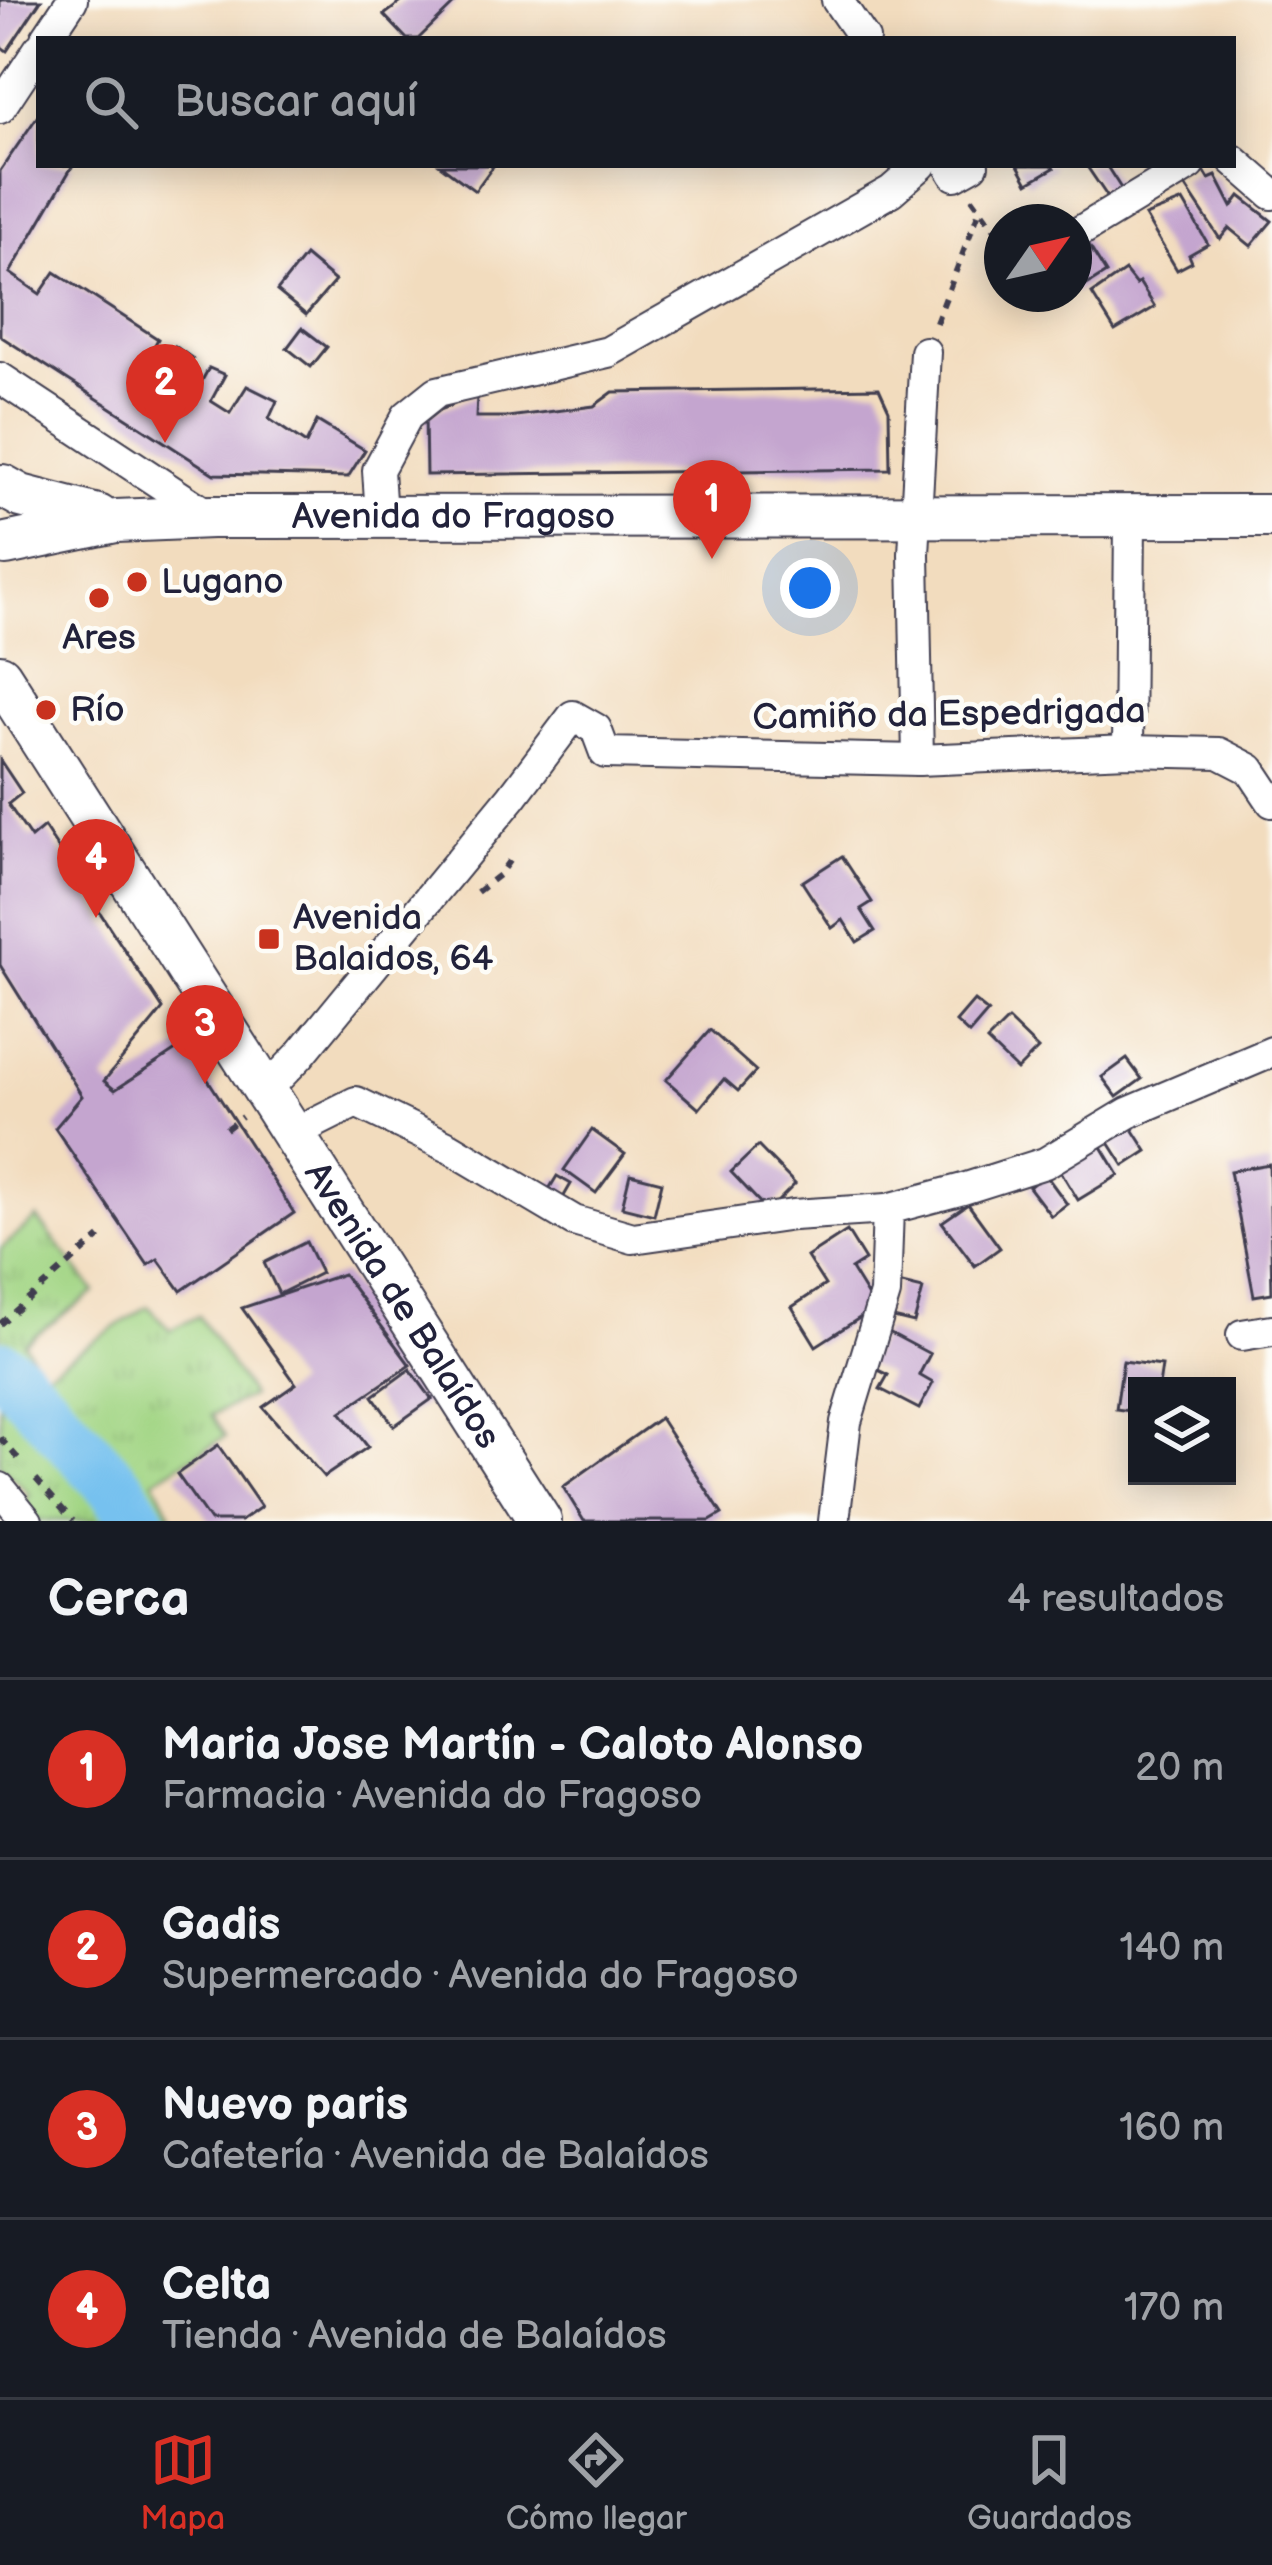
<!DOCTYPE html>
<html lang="es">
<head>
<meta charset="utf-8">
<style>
	:root { --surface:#171b24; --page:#242831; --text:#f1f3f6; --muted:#9ea1a6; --line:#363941; --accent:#d93025 }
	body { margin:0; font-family:"Balsamiq Sans",sans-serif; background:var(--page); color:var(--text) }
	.controls { position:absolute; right:36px; bottom:36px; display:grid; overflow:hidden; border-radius:0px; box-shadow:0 6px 30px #0003 }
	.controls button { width:108px; height:108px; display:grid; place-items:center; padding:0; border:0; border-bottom:3px solid var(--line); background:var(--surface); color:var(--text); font:60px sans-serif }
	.compass { position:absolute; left:984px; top:204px; width:108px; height:108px; border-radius:50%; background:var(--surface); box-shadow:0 6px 30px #0003; rotate:56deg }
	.you { position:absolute; left:810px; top:588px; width:42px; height:42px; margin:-30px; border:9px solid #fff; border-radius:50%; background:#1a73e8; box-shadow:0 0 0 18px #1a73e833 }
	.badge { display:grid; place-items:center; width:78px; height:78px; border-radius:50%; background:var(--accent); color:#fff; font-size:39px; font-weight:700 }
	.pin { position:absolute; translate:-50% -99px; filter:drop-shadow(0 3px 6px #0008) }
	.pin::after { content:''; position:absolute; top:63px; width:42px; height:36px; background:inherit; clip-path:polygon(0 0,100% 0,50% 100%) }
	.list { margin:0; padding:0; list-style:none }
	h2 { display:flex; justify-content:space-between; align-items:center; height:156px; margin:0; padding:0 48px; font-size:51px }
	h2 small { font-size:39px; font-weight:400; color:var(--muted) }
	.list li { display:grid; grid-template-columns:78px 1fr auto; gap:36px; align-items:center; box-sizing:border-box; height:180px; padding:0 48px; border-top:3px solid var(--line) }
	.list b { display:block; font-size:45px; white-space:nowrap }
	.list p { margin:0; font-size:39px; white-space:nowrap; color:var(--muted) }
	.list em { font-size:39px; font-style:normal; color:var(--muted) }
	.icon { flex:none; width:66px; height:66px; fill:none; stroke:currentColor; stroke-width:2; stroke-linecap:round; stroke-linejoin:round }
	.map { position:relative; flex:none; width:1272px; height:1521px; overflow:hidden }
	.search { position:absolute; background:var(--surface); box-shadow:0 6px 30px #0003; left:36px; right:36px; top:36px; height:132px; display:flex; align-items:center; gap:30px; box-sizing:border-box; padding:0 42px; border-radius:0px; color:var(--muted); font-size:45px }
	.sheet { height:876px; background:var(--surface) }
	nav { display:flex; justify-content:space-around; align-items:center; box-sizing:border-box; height:168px; border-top:3px solid var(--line); background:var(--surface); font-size:33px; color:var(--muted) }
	nav a { display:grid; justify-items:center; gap:6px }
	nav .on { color:var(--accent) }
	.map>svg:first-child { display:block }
</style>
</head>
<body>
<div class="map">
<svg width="1272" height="1521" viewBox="0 0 1272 1521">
	<defs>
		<pattern id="park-tufts" width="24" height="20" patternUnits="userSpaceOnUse" patternTransform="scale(3)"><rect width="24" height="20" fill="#a2d584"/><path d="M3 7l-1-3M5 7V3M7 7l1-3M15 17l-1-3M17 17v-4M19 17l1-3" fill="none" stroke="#8bb773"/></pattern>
	</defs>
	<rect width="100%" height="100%" fill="#fdfcf7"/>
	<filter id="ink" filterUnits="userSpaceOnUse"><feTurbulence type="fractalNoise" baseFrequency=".00833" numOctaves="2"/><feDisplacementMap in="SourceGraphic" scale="24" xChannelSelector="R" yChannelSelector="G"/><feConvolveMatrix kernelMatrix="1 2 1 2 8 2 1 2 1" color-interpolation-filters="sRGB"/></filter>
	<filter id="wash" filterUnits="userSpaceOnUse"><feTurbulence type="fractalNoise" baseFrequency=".004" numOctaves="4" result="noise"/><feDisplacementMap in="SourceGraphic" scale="48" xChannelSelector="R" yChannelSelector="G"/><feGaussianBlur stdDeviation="2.7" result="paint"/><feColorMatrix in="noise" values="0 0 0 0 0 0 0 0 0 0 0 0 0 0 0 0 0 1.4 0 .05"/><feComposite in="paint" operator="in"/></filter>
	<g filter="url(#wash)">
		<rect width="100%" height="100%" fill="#f2dcbe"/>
		<path fill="url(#park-tufts)" stroke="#627c60" stroke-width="3" d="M37,1218L95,1292L24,1343L43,1374L148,1306L170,1330L199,1316L251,1396L212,1415L225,1437L154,1480L174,1521H9L30,1495L0,1464V1249Z"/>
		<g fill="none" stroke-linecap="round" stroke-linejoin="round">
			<path stroke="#76c1ef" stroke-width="57" d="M0,1368L16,1379L119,1490L138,1521"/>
		</g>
		<g id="blocks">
			<g fill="#c4a5cf">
				<path d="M0,0H41L7,51L0,46Z"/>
				<path d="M404,0H458L418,39H407L384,15Z"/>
				<path d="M39,114V165H73L10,273L40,294L55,272L158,339L145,363L161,372L175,346L193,359L178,382L195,393L209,368L225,375L211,401L230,413L247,386L277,401L269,419L306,444L317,421L365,450L348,477L214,474L0,336V171Z"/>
				<path d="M440,165H494L475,191Z"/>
				<path d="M1018,165H1052L1054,168L1028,183Z"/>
				<path d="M1086,165H1106L1124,193L1111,202Z"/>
				<path d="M1203,169L1209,179L1216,176L1232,207L1240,196L1272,221L1251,246L1229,228L1220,239L1182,181Z"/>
				<path d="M1183,201L1208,244L1189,255L1192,262L1177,270L1145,216Z"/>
				<path d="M1083,236L1106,273L1074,293V241Z"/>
				<path d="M305,256L335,281L306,315L277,291Z"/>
				<path d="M1125,271L1136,285L1139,282L1155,307L1115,331L1092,294Z"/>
				<path d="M302,328L327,347L311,367L287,348Z"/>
				<path d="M879,388L889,410L890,469L426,475L425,415L477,396L476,417H508L594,406L613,392Z"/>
				<path d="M0,760L22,793L8,804L31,838L44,827L163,1009L104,1081L115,1090L185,1044L294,1213L181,1291L158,1259L148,1265L55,1128L82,1096L0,965Z"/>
				<path d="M842,856L872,902L861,909L875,931L857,942L843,920L832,928L802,882Z"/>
				<path d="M974,1001L988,1012L969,1034L956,1022Z"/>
				<path d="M1008,1020L1038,1049L1017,1070L987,1041Z"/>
				<path d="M710,1030L756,1071L738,1091L724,1079L699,1109L666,1080Z"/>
				<path d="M1127,1059L1142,1079L1117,1097L1102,1077Z"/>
				<path d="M1131,1126L1147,1151L1124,1166L1108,1141Z"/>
				<path d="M592,1130L625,1154L596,1193L564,1170Z"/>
				<path d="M1101,1145L1119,1175L1078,1200L1060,1170Z"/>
				<path d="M758,1146L795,1184L768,1211L731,1172Z"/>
				<path d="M1269,1164L1272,1293L1254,1296L1230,1171Z"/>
				<path d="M630,1174L662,1182L654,1215L622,1207Z"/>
				<path d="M1045,1174L1067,1204L1051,1216L1029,1187Z"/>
				<path d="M557,1176L571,1184L560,1203L546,1194Z"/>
				<path d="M968,1204L1000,1248L975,1266L942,1222Z"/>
				<path d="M847,1231L865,1260L851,1269L875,1308L816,1346L792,1307L825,1285L807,1257Z"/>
				<path d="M306,1242L321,1273L279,1294L264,1263Z"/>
				<path d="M343,1274L410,1365L341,1412L368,1447L324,1477L263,1407L296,1384L242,1308Z"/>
				<path d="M898,1283L923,1289L914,1323L889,1317Z"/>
				<path d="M885,1330L930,1354L919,1375L933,1383L919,1409L880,1389L888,1375L866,1364Z"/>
				<path d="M1123,1361L1162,1366L1159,1386H1137V1412L1116,1409Z"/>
				<path d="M410,1369L432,1399L394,1426L373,1396Z"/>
				<path d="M660,1418L722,1514L710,1521H584L563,1487Z"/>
				<path d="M218,1445L261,1507L241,1521H210L177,1474Z"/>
			</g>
		</g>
	</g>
	<g filter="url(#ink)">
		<use href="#blocks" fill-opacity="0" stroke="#413e4f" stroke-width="3"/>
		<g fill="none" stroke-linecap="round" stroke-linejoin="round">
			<g stroke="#413e4f" stroke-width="34">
				<g id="street">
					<path d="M837,0L864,39"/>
					<path d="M46,39L72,0"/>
					<path d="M0,108L39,49"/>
					<path d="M1233,160L1272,194"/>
					<path d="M949,165L955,175L973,165"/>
					<path d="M1074,235L1190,165"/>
					<path d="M0,378L211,517"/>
					<path d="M381,516L378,470L407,416L437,392L608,352L891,191L921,165"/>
					<path d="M1128,751L1130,518"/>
					<path d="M918,760L914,554L925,352"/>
					<path d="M266,1090L300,1055L512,797L573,716L596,729L605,753L918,760L1128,751L1219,753L1250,769L1272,802"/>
					<path d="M294,1133L356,1102L449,1147L574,1221L633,1238L793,1215L888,1209L963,1189L1045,1163L1128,1113L1272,1052"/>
					<path d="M1242,1335L1272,1330"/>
					<path d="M0,1488L27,1521"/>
					<path d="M834,1521L846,1422L885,1294L888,1209"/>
				</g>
			</g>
			<g stroke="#413e4f" stroke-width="46">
				<g id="secondary">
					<path d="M3,486L21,496L98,516"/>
					<path id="s1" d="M6,544L116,521L211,517L1272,516"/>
					<path id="s2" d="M0,676L540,1521"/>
				</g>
			</g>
			<g stroke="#413e4f" stroke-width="6" stroke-dasharray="9 9" stroke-linecap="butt">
				<path d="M972,198L1002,239"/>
				<path d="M936,323L980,209"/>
				<path d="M477,892L499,875L512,857"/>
				<path d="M226,1129L242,1117"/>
				<path d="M0,1324L100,1237"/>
				<path d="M0,1438L23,1464"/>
				<path d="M36,1479L73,1521"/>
			</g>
			<use href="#street" stroke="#fff" stroke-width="30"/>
			<use href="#secondary" stroke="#fff" stroke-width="42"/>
		</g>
	</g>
	<g fill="#c8321e" stroke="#fdfcf7" stroke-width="4.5">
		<circle cx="137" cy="582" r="12"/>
		<circle cx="99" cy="598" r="12"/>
		<circle cx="46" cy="710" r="12"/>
		<rect x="257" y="927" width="24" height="24" rx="6"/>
	</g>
	<g text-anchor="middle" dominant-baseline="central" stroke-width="9" stroke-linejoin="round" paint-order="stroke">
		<g font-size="36" fill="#22223b" stroke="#fdfcf7">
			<text stroke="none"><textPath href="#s1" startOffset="450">Avenida do Fragoso</textPath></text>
			<text transform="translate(949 715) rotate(-1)">Camiño da Espedrigada</text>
			<text stroke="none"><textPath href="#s2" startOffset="747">Avenida de Balaídos</textPath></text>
		</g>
		<g font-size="36" fill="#22223b" stroke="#fdfcf7" text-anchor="start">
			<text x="161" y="582">Lugano</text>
			<text x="99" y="638" text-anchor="middle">Ares</text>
			<text x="70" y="710">Río</text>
			<text x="293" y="918">Avenida<tspan x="293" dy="41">Balaidos, 64</tspan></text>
		</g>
	</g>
</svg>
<div class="controls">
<button><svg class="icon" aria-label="layers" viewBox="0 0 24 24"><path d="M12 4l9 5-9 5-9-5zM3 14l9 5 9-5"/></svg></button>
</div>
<svg class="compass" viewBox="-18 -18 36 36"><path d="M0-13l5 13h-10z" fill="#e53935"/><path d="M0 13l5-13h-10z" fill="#9ea1a6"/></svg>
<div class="you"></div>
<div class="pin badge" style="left:712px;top:559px">1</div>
<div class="pin badge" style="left:165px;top:443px">2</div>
<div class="pin badge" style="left:205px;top:1084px">3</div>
<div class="pin badge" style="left:96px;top:918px">4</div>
<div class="search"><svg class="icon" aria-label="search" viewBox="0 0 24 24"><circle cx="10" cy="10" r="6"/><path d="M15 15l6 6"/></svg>Buscar aquí</div>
</div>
<section class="sheet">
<h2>Cerca<small>4 resultados</small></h2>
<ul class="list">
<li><span class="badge">1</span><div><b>Maria Jose Martín - Caloto Alonso</b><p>Farmacia · Avenida do Fragoso</p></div><em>20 m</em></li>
<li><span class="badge">2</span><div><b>Gadis</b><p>Supermercado · Avenida do Fragoso</p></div><em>140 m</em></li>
<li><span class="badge">3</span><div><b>Nuevo paris</b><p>Cafetería · Avenida de Balaídos</p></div><em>160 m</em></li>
<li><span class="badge">4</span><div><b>Celta</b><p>Tienda · Avenida de Balaídos</p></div><em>170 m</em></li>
</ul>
</section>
<nav>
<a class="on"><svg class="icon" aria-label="map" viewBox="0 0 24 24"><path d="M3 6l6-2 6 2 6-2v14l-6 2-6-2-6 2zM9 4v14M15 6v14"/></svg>Mapa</a>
<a><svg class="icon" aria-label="directions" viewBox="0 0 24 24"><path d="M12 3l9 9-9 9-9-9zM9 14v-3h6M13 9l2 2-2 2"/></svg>Cómo llegar</a>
<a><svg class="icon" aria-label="saved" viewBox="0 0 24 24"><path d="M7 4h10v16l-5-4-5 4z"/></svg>Guardados</a>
</nav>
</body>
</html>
